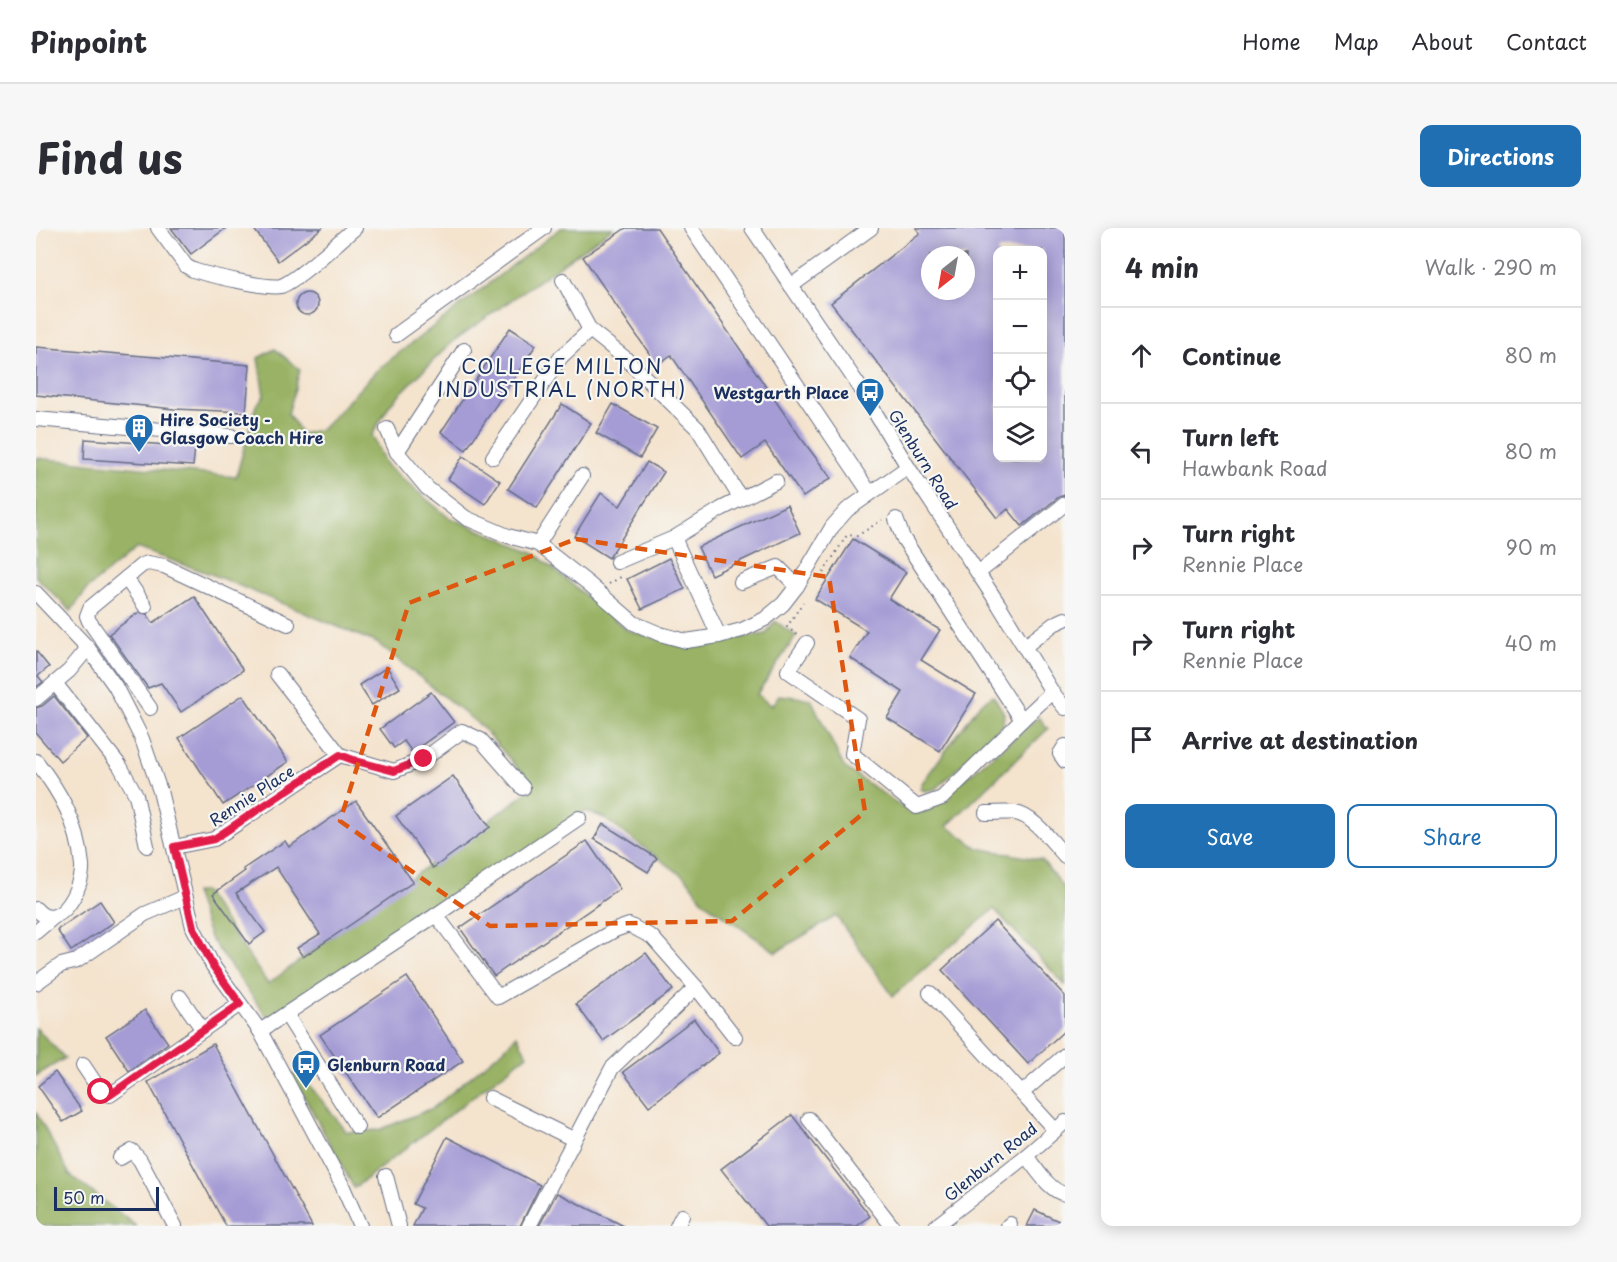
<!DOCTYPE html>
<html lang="en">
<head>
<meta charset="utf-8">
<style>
	:root { --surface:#fff; --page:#f7f7f7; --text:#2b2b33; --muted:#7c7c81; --line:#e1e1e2; --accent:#1f6fb2 }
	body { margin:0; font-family:"Playpen Sans",sans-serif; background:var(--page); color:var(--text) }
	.controls { position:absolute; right:18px; top:18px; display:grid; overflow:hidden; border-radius:12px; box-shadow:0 3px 15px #0003 }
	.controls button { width:54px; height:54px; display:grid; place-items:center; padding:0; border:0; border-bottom:2px solid var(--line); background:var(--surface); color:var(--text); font:30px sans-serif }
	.compass { position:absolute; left:885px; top:18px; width:54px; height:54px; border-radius:50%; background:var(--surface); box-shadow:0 3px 15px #0003; rotate:211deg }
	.scale { position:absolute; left:18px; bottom:15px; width:105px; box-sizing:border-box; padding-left:6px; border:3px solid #1b2f5e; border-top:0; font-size:16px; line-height:21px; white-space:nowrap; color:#1b2f5e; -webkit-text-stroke:4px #f6f6f2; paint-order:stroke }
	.stop { position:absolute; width:18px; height:18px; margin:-14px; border:4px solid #e11d48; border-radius:50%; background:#fff }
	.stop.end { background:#e11d48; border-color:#fff; box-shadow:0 2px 6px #0008 }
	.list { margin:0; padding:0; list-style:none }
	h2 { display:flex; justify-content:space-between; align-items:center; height:78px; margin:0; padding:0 24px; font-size:26px }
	h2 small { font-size:20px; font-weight:400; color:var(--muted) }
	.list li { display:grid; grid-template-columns:39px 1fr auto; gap:18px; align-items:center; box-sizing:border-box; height:96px; padding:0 24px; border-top:2px solid var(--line) }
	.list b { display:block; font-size:22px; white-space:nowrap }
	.list p { margin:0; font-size:20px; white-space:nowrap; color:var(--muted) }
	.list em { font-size:20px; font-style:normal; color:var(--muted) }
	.actions { display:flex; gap:12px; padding:18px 24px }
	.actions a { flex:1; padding:14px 0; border:2px solid var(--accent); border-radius:12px; text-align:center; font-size:21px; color:var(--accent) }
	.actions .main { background:var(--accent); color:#fff }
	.icon { flex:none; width:33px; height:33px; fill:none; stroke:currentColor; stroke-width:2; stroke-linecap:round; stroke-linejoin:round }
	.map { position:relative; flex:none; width:1029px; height:998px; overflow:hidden; border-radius:12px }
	header { display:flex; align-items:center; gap:36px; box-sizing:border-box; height:84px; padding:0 30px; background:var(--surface); border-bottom:2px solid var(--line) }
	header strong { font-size:28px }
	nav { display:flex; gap:33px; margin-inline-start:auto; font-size:21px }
	.intro { display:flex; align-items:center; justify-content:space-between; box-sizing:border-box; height:144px; padding:0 36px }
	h1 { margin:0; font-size:42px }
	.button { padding:15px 27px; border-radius:12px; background:var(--accent); color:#fff; font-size:21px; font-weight:700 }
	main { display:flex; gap:36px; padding:0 36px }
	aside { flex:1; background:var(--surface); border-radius:12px; box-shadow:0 3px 15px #0003 }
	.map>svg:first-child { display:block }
</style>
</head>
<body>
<header>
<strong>Pinpoint</strong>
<nav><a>Home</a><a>Map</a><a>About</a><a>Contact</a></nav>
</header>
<div class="intro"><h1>Find us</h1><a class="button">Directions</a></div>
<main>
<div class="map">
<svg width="1029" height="998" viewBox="0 0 1029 998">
	<rect width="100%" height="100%" fill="#f6f6f2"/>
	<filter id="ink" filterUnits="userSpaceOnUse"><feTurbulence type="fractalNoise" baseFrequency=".0167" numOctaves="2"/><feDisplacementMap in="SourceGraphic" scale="12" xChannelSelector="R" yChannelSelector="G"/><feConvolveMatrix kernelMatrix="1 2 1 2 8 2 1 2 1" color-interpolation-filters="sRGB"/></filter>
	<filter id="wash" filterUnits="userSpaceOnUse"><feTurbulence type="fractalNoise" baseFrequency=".008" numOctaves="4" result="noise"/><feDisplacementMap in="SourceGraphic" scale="24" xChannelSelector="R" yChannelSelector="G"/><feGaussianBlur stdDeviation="1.35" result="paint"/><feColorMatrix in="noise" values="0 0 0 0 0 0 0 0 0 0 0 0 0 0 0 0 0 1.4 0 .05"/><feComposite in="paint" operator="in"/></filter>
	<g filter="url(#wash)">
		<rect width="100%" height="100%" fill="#f4e3cd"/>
		<g fill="#99b265" stroke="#5a7062" stroke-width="1.5">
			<path d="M525,0H577L416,114L354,176L336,207L350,237L412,289L497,324L591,402L646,418L730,406L739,393L760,408L721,466L735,478L743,467L775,471L808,539L874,584H889L1003,489L1012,501L911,598L942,620L1006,632L1029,662V757L958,681L857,768L800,688L740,724L668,674L651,651L566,589L550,583L250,786L231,789L174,710L158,665L168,663L232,756L498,559L446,499L341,415L175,346L100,320L51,361L35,383L0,349V230L200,249L220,177L228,168L222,130L239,121L264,142L252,186L266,206L286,201L341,142Z"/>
			<path d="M957,467L968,485L967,497L900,561L889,563L884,561L886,555L944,476Z"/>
			<path d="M0,800L29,830L0,848Z"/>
			<path d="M481,807L491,827L318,960L256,846L266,848L311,904L343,902L397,880L468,821Z"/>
			<path d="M0,884L34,947L100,998H0Z"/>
		</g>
		<g id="blocks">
			<g fill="#a59cd5" fill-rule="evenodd">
				<path d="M135,0H190L155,26Z"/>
				<path d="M217,0H286L242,33Z"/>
				<path d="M590,0H621L765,210L795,250L767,269L729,215L706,231L635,127L621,137L547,29Z"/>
				<path d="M880,0H1029V267L1023,269L986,298L972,281L961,290L795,75L884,5ZM962,22H1006V230H962ZM894,27H930V63H894Z"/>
				<circle cx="271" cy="76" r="11"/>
				<path d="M474,100L500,117L430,222L405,204Z"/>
				<path d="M0,119L214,137L210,184L138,181L0,167Z"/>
				<path d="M526,176L555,195L501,280L472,261Z"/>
				<path d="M577,176L621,201L604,230L560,205Z"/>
				<path d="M49,211L159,219L157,238L48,231Z"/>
				<path d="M427,228L464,253L449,276L412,251Z"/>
				<path d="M611,234L628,244L573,330L538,308L565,265L584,278Z"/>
				<path d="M751,277L764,305L675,347L662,319Z"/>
				<path d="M817,311L870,344L853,371L904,402L885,432L940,466L904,523L851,490L867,464L814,430L831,403L779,371Z"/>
				<path d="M633,330L649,361L606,381L591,351Z"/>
				<path d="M158,368L207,442L145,484L125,455L112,460L73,406L103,384L111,386L117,395Z"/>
				<path d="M0,423L13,439L2,448L7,454L0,459Z"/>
				<path d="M351,439L364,460L336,477L323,457Z"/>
				<path d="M395,464L418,494L376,524L368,513L358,520L344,501Z"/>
				<path d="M207,467L252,534L187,577L143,510Z"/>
				<path d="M18,468L51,510L24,533L0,505V480L6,478Z"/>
				<path d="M417,548L454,599L397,640L360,588Z"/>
				<path d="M320,573L377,654L267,729L261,720L284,706L240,639L200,665L229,704L213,716L177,666L209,643L207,641L249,613L253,619Z"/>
				<path d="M567,596L621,630L612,644L558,611Z"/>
				<path d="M551,613L584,661L458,748L424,700Z"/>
				<path d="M64,673L78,694L35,723L21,702Z"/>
				<path d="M959,693L1029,768V802L992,836L906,742Z"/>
				<path d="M610,725L637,762L567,813L540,776Z"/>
				<path d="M371,749L427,833L341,890L284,807Z"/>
				<path d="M109,782L132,815L93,843L70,808Z"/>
				<path d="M658,791L683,825L613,878L587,844Z"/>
				<path d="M177,816L276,998H190L112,854Z"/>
				<path d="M19,844L46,883L27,894L2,858Z"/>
				<path d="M756,887L834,988L821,998H730L685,941Z"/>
				<path d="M411,909L504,957L484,998H377L386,980L377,976Z"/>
				<path d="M521,965L588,998H503Z"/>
				<path d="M999,982L1029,996V998H991Z"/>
			</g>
		</g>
	</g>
	<g filter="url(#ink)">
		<use href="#blocks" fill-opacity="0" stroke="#676e85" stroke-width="1.5"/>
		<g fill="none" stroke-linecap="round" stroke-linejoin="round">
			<g stroke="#676e85" stroke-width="16">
				<g id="minor">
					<path d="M122,0L150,38L157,42C172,47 232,61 245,58C261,53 304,12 319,0"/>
					<path d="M655,0L834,265"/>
					<path d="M716,0L823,158L872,239L963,377L1016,464L1029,480"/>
					<path d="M527,52L554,102L589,130L662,201L705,271"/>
					<path d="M755,58L835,0"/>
					<path d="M360,107L508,0"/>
					<path d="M0,191L195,208"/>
					<path d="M351,201L361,224L391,260L430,290L472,308L502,316L553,356L598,395L624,406L650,413L683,408L706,402L729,391L747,376L761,358L796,299L811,282L872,239"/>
					<path d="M361,224L428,122"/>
					<path d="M457,229L525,129L554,102"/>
					<path d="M860,291L867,310L986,492L1016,464"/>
					<path d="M638,310L683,408"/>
					<path d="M502,316L546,248"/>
					<path d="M581,334L638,310L685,281L740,253"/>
					<path d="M942,345L1029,276"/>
					<path d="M90,350L109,378"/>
					<path d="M705,354L742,339L761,358"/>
					<path d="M0,365L52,420L79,458L96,491L106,511L124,563L157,699L177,738L224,803L306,957L324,998"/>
					<path d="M771,415L752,443L822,491L816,526L881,579L906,570L986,492"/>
					<path d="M988,419L1018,396L1029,391"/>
					<path d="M241,446L304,527"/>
					<path d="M19,455L84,538L100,567L111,618"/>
					<path d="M0,471L33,443L52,420"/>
					<path d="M114,480L53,393L51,388L54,380L106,337L112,335L128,338L252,396"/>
					<path d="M1029,518L1024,526L1029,533"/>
					<path d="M0,533C25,565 42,595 46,637C48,658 23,708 0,681"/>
					<path d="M950,585C960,585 970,584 979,585C997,587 1017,615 1029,628"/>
					<path d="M138,619L178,611L304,527L358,543L388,531L426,503L445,512L487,560"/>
					<path d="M400,687L462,769L579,702L593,697L616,709L660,759L699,809"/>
					<path d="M0,704L19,688"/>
					<path d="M0,755L25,737L41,733L109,686L149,669"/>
					<path d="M894,765L1019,902"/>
					<path d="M144,769L167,802"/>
					<path d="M250,786L321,899"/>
					<path d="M224,803L400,687L543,590"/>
					<path d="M47,837L65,864L74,867L204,776"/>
					<path d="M986,865L1029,827"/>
					<path d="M454,870L537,911"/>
					<path d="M773,891L856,998"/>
					<path d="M990,928C1000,940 1013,963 1029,966"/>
					<path d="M84,930L96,923L104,932L139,998"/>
					<path d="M350,948L363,998"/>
					<path d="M493,998L576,840L660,759"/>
					<path d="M641,998L646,988"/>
					<path d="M900,998L990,928L1029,894"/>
					<path d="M972,998L974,996"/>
				</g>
			</g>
			<g stroke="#676e85" stroke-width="2" stroke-dasharray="1.5 4.5" stroke-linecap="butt">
				<path d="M784,350L811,307L821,308L846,292"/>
				<path d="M573,356L588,347"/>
				<path d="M761,407L751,399L767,374"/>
			</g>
			<use href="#minor" stroke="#fff" stroke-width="14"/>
		</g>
	</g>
	<g fill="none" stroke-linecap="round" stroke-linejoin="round" filter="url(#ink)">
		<path stroke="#e11d48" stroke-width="8" d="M65,864L74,867L204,776L177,738L157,699L138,619L178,611L304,527L320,533L358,543L388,531"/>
	</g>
	<path fill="none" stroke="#de5710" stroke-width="4.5" stroke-dasharray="12 8" stroke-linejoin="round" d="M540,311L793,349L829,584L696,693L454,698L304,593L373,375Z"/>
	<defs>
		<g id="bus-pin" transform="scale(1.5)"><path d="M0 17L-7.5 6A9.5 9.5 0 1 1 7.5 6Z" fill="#1f6fb2" stroke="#f6f6f2"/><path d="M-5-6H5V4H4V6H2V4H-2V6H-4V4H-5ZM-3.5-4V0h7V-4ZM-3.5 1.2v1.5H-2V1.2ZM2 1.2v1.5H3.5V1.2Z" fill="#fff"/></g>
		<g id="building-pin" transform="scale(1.5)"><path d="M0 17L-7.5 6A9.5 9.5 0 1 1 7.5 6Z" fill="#1f6fb2" stroke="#f6f6f2"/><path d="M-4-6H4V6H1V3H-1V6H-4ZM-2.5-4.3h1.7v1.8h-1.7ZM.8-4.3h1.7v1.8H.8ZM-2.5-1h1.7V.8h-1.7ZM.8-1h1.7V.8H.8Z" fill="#fff"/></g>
	</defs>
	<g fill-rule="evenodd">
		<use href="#bus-pin" x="834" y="164"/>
		<use href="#building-pin" x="103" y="200"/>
		<use href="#bus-pin" x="270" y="836"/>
	</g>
	<g text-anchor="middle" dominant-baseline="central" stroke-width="4.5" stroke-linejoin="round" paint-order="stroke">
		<g font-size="16" font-weight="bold" fill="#1b2f5e" stroke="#f6f6f2" text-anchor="start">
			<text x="813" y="164" text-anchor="end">Westgarth Place</text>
			<text x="124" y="191">Hire Society -<tspan x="124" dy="18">Glasgow Coach Hire</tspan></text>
			<text x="291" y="836">Glenburn Road</text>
		</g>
		<g font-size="16" fill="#1b2f5e" stroke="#f6f6f2">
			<text transform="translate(888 231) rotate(58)">Glenburn Road</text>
			<text transform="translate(215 567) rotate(-33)">Rennie Place</text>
			<text transform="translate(954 933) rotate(-39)">Glenburn Road</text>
		</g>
		<g font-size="20" letter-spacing="1.5" fill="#1b2f5e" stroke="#f6f6f2">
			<text x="526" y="138">COLLEGE MILTON<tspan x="526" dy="23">INDUSTRIAL (NORTH)</tspan></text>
		</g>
	</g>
</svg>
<div class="controls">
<button>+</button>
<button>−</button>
<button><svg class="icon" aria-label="locate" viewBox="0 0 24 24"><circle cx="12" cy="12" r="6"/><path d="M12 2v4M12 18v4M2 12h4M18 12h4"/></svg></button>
<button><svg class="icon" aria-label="layers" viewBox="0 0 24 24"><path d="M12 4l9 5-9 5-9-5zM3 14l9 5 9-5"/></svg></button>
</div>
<svg class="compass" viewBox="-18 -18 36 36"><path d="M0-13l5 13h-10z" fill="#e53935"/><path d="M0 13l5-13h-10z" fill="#7c7c81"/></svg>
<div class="scale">50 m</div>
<div class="stop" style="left:65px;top:864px"></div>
<div class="stop end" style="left:388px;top:531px"></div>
</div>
<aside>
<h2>4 min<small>Walk · 290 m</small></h2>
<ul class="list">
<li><svg class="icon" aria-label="ahead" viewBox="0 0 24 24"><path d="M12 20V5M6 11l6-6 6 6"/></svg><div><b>Continue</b></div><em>80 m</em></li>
<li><svg class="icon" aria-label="left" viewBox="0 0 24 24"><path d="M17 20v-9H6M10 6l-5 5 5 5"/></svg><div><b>Turn left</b><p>Hawbank Road</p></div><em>80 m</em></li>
<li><svg class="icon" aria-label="right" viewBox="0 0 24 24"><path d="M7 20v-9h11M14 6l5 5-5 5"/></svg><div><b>Turn right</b><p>Rennie Place</p></div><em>90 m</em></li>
<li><svg class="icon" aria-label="right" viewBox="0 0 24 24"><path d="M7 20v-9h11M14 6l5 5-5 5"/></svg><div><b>Turn right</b><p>Rennie Place</p></div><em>40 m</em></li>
<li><svg class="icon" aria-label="arrive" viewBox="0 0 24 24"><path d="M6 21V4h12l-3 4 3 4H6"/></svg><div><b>Arrive at destination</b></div></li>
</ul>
<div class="actions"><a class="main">Save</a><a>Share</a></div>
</aside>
</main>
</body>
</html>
